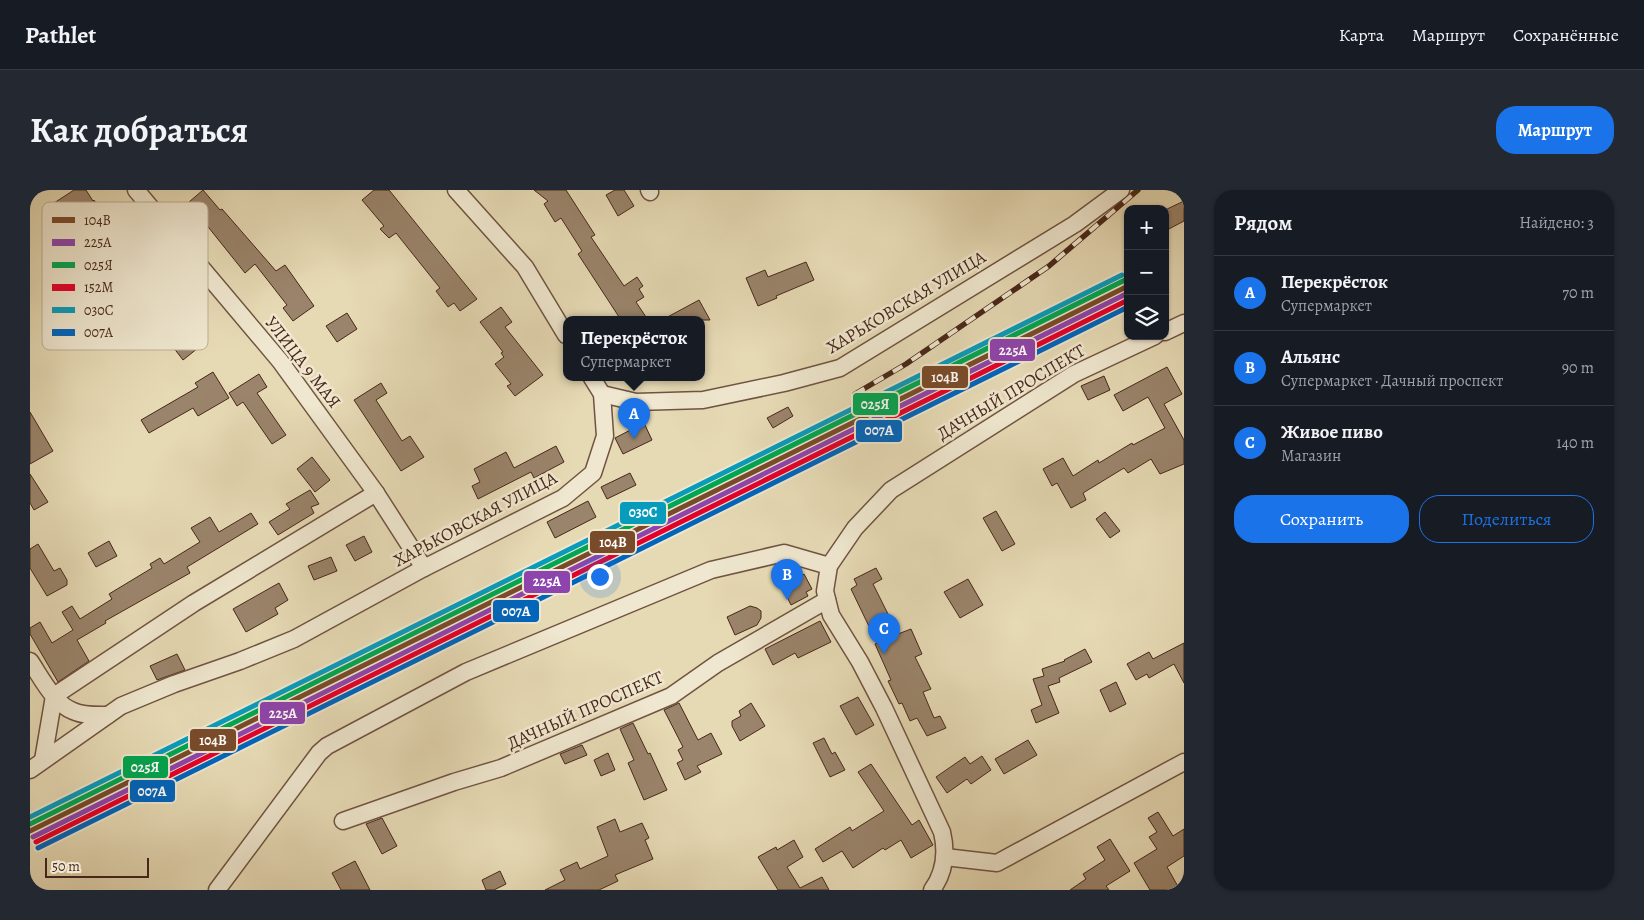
<!DOCTYPE html>
<html lang="ru">
<head>
<meta charset="utf-8">
<style>
	:root { --surface:#171b24; --page:#242831; --text:#f1f3f6; --muted:#9ea1a6; --line:#363941; --accent:#1a73e8 }
	body { margin:0; font-family:Alegreya,serif; background:var(--page); color:var(--text) }
	.controls { position:absolute; right:15px; top:15px; display:grid; overflow:hidden; border-radius:10px; box-shadow:0 1px 4px #0004 }
	.controls button { width:45px; height:45px; display:grid; place-items:center; padding:0; border:0; border-bottom:1px solid var(--line); background:var(--surface); color:var(--text); font:25px sans-serif }
	.scale { position:absolute; left:15px; bottom:12px; width:104px; box-sizing:border-box; padding-left:5px; border:2px solid #48271a; border-top:0; font-size:14px; line-height:18px; white-space:nowrap; color:#48271a; -webkit-text-stroke:4px #efe7cf; paint-order:stroke }
	.you { position:absolute; left:569px; top:386px; width:18px; height:18px; margin:-12px; border:4px solid #fff; border-radius:50%; background:#1a73e8; box-shadow:0 0 0 8px #1a73e833 }
	.badge { display:grid; place-items:center; width:32px; height:32px; border-radius:50%; background:var(--accent); color:#fff; font-size:16px; font-weight:700 }
	.pin { position:absolute; translate:-50% -41px; filter:drop-shadow(0 1px 2px #0008) }
	.pin::after { content:''; position:absolute; top:26px; width:18px; height:15px; background:inherit; clip-path:polygon(0 0,100% 0,50% 100%) }
	.popup { position:absolute; left:533px; top:126px; width:142px; height:65px; box-sizing:border-box; display:grid; place-content:center; border-radius:10px; background:var(--surface); filter:drop-shadow(0 1px 4px #0005); font-size:16px; white-space:nowrap; color:var(--muted) }
	.popup b { font-size:19px; color:var(--text) }
	.popup::after { content:''; position:absolute; left:50%; top:100%; margin-left:-10px; border:10px solid transparent; border-top-color:var(--surface) }
	.list { margin:0; padding:0; list-style:none }
	h2 { display:flex; justify-content:space-between; align-items:center; height:65px; margin:0; padding:0 20px; font-size:21px }
	h2 small { font-size:16px; font-weight:400; color:var(--muted) }
	.list li { display:grid; grid-template-columns:32px 1fr auto; gap:15px; align-items:center; box-sizing:border-box; height:75px; padding:0 20px; border-top:1px solid var(--line) }
	.list b { display:block; font-size:19px; white-space:nowrap }
	.list p { margin:0; font-size:16px; white-space:nowrap; color:var(--muted) }
	.list em { font-size:16px; font-style:normal; color:var(--muted) }
	.actions { display:flex; gap:10px; padding:15px 20px }
	.actions a { flex:1; padding:11px 0; border:1px solid var(--accent); border-radius:20px; text-align:center; font-size:18px; color:var(--accent) }
	.actions .main { background:var(--accent); color:#fff }
	.icon { flex:none; width:28px; height:28px; fill:none; stroke:currentColor; stroke-width:2; stroke-linecap:round; stroke-linejoin:round }
	.map { position:relative; flex:none; width:1154px; height:700px; overflow:hidden; border-radius:20px }
	header { display:flex; align-items:center; gap:30px; box-sizing:border-box; height:70px; padding:0 25px; background:var(--surface); border-bottom:1px solid var(--line) }
	header strong { font-size:24px }
	nav { display:flex; gap:28px; margin-inline-start:auto; font-size:18px }
	.intro { display:flex; align-items:center; justify-content:space-between; box-sizing:border-box; height:120px; padding:0 30px }
	h1 { margin:0; font-size:35px }
	.button { padding:12px 22px; border-radius:20px; background:var(--accent); color:#fff; font-size:18px; font-weight:700 }
	main { display:flex; gap:30px; padding:0 30px }
	aside { flex:1; background:var(--surface); border-radius:20px; box-shadow:0 1px 4px #0004 }
	.map>svg:first-child { display:block }
</style>
</head>
<body>
<header>
<strong>Pathlet</strong>
<nav><a>Карта</a><a>Маршрут</a><a>Сохранённые</a></nav>
</header>
<div class="intro"><h1>Как добраться</h1><a class="button">Маршрут</a></div>
<main>
<div class="map">
<svg width="1154" height="700" viewBox="0 0 1154 700">
	<rect width="100%" height="100%" fill="#e6dab5"/>
	<filter id="stains"><feTurbulence type="fractalNoise" baseFrequency=".004" numOctaves="4"/><feColorMatrix values="0 0 0 0 .2 0 0 0 0 .09 0 0 0 0 .02 0 0 0 .5 -.17"/></filter>
	<radialGradient id="worn" r=".72"><stop offset=".6" stop-color="#630" stop-opacity="0"/><stop offset="1" stop-color="#630" stop-opacity=".3"/></radialGradient>
	<g fill="#9a846b" stroke="#48271a">
		<path d="M44,0H56L63,11L64,10L101,71H102L168,158L153,170L120,127L104,140L91,124L95,120L77,97L92,85L89,80L78,62L71,66L58,44L51,49L33,23L32,24L24,13Z"/>
		<path d="M173,0L190,20L192,19L246,81L255,75L284,116L263,131L253,118L257,115L225,74L215,83L175,33L177,32L159,12Z"/>
		<path d="M344,0H359L447,109L430,121L424,113L418,117L406,101L410,98L366,43L359,48L350,39L354,36L332,10Z"/>
		<path d="M504,0H536L565,45L561,47L594,96L607,87L613,96L609,99L614,107L606,112L618,130H591L548,64L552,61L531,28L525,32L514,14L518,11Z"/>
		<path d="M585,0H594L604,16L588,26L576,5Z"/>
		<path d="M1154,11V31L1135,41V20Z"/>
		<path d="M776,72L784,90L746,106L747,108L728,116L716,88L735,80L738,87Z"/>
		<path d="M669,110L680,130H632Z"/>
		<path d="M471,117L482,132L475,137L513,185L485,206L477,196L481,194L465,174L474,167L471,163L473,162L450,132Z"/>
		<path d="M317,123L327,139L307,152L296,136Z"/>
		<path d="M1137,177L1152,204L1134,214L1154,250V274L1130,284L1121,269L1098,283L1094,278L1053,303L1056,310L1041,318L1027,293L1022,296L1013,279L1033,268L1043,286L1068,270L1069,273L1102,253L1103,255L1135,238L1118,207L1093,221L1084,205Z"/>
		<path d="M183,182L199,208L168,226L163,218L119,243L111,230L168,197L165,193Z"/>
		<path d="M229,184L237,197L227,203L256,245L242,254L213,212L207,216L199,203Z"/>
		<path d="M1074,186L1080,200L1058,210L1051,196Z"/>
		<path d="M351,193L357,203L346,210L372,251L380,246L394,267L371,281L324,210Z"/>
		<path d="M758,217L763,226L743,238L737,228Z"/>
		<path d="M0,222L23,261L0,274Z"/>
		<path d="M614,233L622,250L593,264L585,248Z"/>
		<path d="M526,256L534,272L504,288L501,282L448,309L442,296L450,292L444,279L476,262L484,278Z"/>
		<path d="M282,267L300,290L285,302L267,279Z"/>
		<path d="M600,283L606,295L577,309L571,297Z"/>
		<path d="M0,284L18,312L4,320L0,313Z"/>
		<path d="M280,300L289,314L281,317L284,323L248,345L239,332L260,319L256,314Z"/>
		<path d="M558,311L566,327L525,348L517,332Z"/>
		<path d="M966,321L985,354L972,361L953,328Z"/>
		<path d="M1075,322L1090,341L1080,348L1066,329Z"/>
		<path d="M221,323L228,334L157,377L160,383L75,431L76,433L47,450L59,471L28,492L0,444V438L10,432L22,453L43,440L32,422L42,416L50,429L82,409L79,404L122,378L120,374L130,368L134,374L170,352L161,338L180,327L189,342Z"/>
		<path d="M334,346L342,362L325,371L316,355Z"/>
		<path d="M79,351L87,366L66,377L58,363Z"/>
		<path d="M8,354L24,381L30,378L37,390V395L17,406L0,378V359Z"/>
		<path d="M301,367L307,381L284,390L278,376Z"/>
		<path d="M846,378L852,389L843,394L868,444L881,439L892,464L885,467L901,499L893,502L904,528L910,526L916,538L897,546L887,528L880,531L872,513L869,514L858,491L861,490L845,454L847,453L821,399L827,395L824,389Z"/>
		<path d="M774,384L782,399L776,402L778,406L761,415L754,401L761,391Z"/>
		<path d="M938,389L953,415L930,428L914,402Z"/>
		<path d="M249,393L258,410L245,418L248,424L216,442L203,419Z"/>
		<path d="M720,416L727,418L731,421V428L727,435L705,445L697,427Z"/>
		<path d="M790,431L801,452L768,468L765,463L743,475L735,459Z"/>
		<path d="M1154,453V493L1144,474L1119,488L1117,484L1106,490L1097,474L1119,462L1123,469Z"/>
		<path d="M1055,459L1062,472L1029,488L1030,492L1018,496L1029,523L1006,533L1001,520L1012,515L1003,489L1014,486L1012,479L1035,471L1034,470Z"/>
		<path d="M147,464L155,480L127,490L120,476Z"/>
		<path d="M1086,492L1096,514L1080,522L1070,500Z"/>
		<path d="M828,507L844,535L826,545L810,516Z"/>
		<path d="M649,513L668,550L681,543L692,564L667,576L671,582L655,590L647,573L653,570L648,560L653,557L634,520Z"/>
		<path d="M721,513L735,536L710,551L702,536V531L711,526L709,521Z"/>
		<path d="M603,533L618,564L620,563L637,600L614,610L598,573L604,570L590,539Z"/>
		<path d="M794,548L802,564L805,562L815,580L800,587L783,553Z"/>
		<path d="M998,550L1007,565L974,584L965,569Z"/>
		<path d="M552,555L557,565L535,574L530,564Z"/>
		<path d="M578,563L585,580L571,586L564,570Z"/>
		<path d="M952,566L961,580L941,594L937,589L917,603L906,587L935,567L940,574Z"/>
		<path d="M841,574L882,635L889,630L903,655L881,668L871,650L855,660L853,658L823,678L812,661L793,672L785,659L820,637L822,641L854,621L828,582Z"/>
		<path d="M1128,622L1143,646L1154,639V666L1137,677L1150,700H1120L1104,673L1127,659L1119,647L1127,642L1118,628Z"/>
		<path d="M352,628L367,656L352,664L336,634Z"/>
		<path d="M585,629L590,642L612,633L619,648L615,650L623,669L585,685L588,691L569,700H515L535,690L530,680L547,672L550,679L578,666L567,637Z"/>
		<path d="M1080,649L1100,681L1076,696L1079,700H1040L1056,689L1053,684L1075,670L1067,657Z"/>
		<path d="M764,650L773,667L757,677L770,698L792,687L799,700H748L728,667L746,657L747,660Z"/>
		<path d="M325,671L340,700H311L302,683Z"/>
		<path d="M470,681L476,694L464,700H456L452,690Z"/>
	</g>
	<g fill="none" stroke-linecap="round" stroke-linejoin="round">
		<g stroke="#705441" stroke-width="19">
			<g id="minor">
				<path d="M106,0L250,171L346,303L394,378"/>
				<path d="M426,0L495,77L536,145"/>
				<path d="M619,0L620,2"/>
				<path d="M1135,142L1154,133"/>
				<path d="M572,204L606,212L673,210L754,193L810,178L1045,34L1091,0"/>
				<path d="M0,471C11,487 24,514 43,521C54,526 67,525 78,525"/>
				<path d="M24,506L164,413L346,303"/>
				<path d="M13,570L24,506"/>
				<path d="M0,580L91,516L144,494L210,471L264,449L394,378L533,308L563,283L575,246L572,204L562,188"/>
				<path d="M313,631L424,592L471,578L641,506L688,473L797,410"/>
				<path d="M915,667L967,673L1154,572"/>
				<path d="M187,700L289,563L297,556L436,482L681,380L754,363L799,376"/>
				<path d="M902,700C915,682 917,663 912,642L854,518L830,472L801,425L795,401L799,376L825,338L861,300L1044,184L1125,146"/>
			</g>
		</g>
		<use href="#minor" stroke="#efe7cf" stroke-width="16"/>
		<g stroke="#48271a" stroke-width="5.5">
			<path id="rail" d="M825,204L876,174L1019,76L1108,0"/>
		</g>
		<use href="#rail" stroke="#efe7cf" stroke-width="4" stroke-dasharray="11" stroke-linecap="butt"/>
		<g stroke="#efe7cf" stroke-width="9">
			<path id="rail-1" d="M0,641L1098,96"/>
		</g>
		<g stroke="#efe7cf" stroke-width="9">
			<path id="rail-2" d="M3,647L1098,103"/>
		</g>
		<g stroke="#efe7cf" stroke-width="9">
			<path id="rail-3" d="M0,634L1095,90"/>
		</g>
		<g stroke="#efe7cf" stroke-width="9">
			<path id="rail-4" d="M6,652L1098,110"/>
		</g>
		<g stroke="#efe7cf" stroke-width="9">
			<path id="rail-5" d="M0,627L1092,85"/>
		</g>
		<g stroke="#efe7cf" stroke-width="9">
			<path id="rail-6" d="M8,658L1098,117"/>
		</g>
		<use href="#rail-1" stroke="#7a4b2a" stroke-width="5"/>
		<use href="#rail-2" stroke="#8e44ad" stroke-width="5"/>
		<use href="#rail-3" stroke="#00a651" stroke-width="5"/>
		<use href="#rail-4" stroke="#e4002b" stroke-width="5"/>
		<use href="#rail-5" stroke="#079cbc" stroke-width="5"/>
		<use href="#rail-6" stroke="#0065bd" stroke-width="5"/>
	</g>
	<g text-anchor="middle" dominant-baseline="central" stroke-width="5" stroke-linejoin="round" paint-order="stroke">
		<g font-size="18" fill="#48271a" stroke="#efe7cf">
			<text transform="translate(876 112) rotate(-31)">ХАРЬКОВСКАЯ УЛИЦА</text>
			<text transform="translate(273 172) rotate(52)">УЛИЦА 9 МАЯ</text>
			<text transform="translate(981 202) rotate(-31)">ДАЧНЫЙ ПРОСПЕКТ</text>
			<text transform="translate(445 329) rotate(-28)">ХАРЬКОВСКАЯ УЛИЦА</text>
			<text transform="translate(555 520) rotate(-24)">ДАЧНЫЙ ПРОСПЕКТ</text>
		</g>
	</g>
	<rect x="12" y="12" width="166" height="148" rx="8" fill="#efe7cf" stroke="#bdad99" stroke-width="1"/>
	<rect x="22" y="27" width="23" height="6" fill="#7a4b2a"/>
	<rect x="22" y="49" width="23" height="7" fill="#8e44ad"/>
	<rect x="22" y="72" width="23" height="6" fill="#00a651"/>
	<rect x="22" y="94" width="23" height="7" fill="#e4002b"/>
	<rect x="22" y="117" width="23" height="6" fill="#079cbc"/>
	<rect x="22" y="139" width="23" height="7" fill="#0065bd"/>
	<g font-size="14" fill="#48271a">
		<text x="54" y="35">104В</text>
		<text x="54" y="57">225А</text>
		<text x="54" y="80">025Я</text>
		<text x="54" y="102">152М</text>
		<text x="54" y="125">030C</text>
		<text x="54" y="147">007А</text>
	</g>
	<g stroke="#efe7cf" stroke-width="2">
		<rect x="959" y="148" width="47" height="24" rx="5" fill="#8e44ad"/>
		<rect x="891" y="175" width="48" height="24" rx="5" fill="#7a4b2a"/>
		<rect x="822" y="202" width="47" height="24" rx="5" fill="#00a651"/>
		<rect x="825" y="229" width="48" height="24" rx="5" fill="#0065bd"/>
		<rect x="589" y="311" width="48" height="24" rx="5" fill="#079cbc"/>
		<rect x="559" y="340" width="47" height="24" rx="5" fill="#7a4b2a"/>
		<rect x="493" y="380" width="48" height="24" rx="5" fill="#8e44ad"/>
		<rect x="462" y="409" width="48" height="24" rx="5" fill="#0065bd"/>
		<rect x="229" y="511" width="47" height="24" rx="5" fill="#8e44ad"/>
		<rect x="159" y="538" width="48" height="24" rx="5" fill="#7a4b2a"/>
		<rect x="92" y="565" width="47" height="24" rx="5" fill="#00a651"/>
		<rect x="99" y="589" width="47" height="24" rx="5" fill="#0065bd"/>
	</g>
	<g font-size="14" text-anchor="middle" font-weight="bold" fill="#fff">
		<text x="983" y="165">225А</text>
		<text x="915" y="192">104В</text>
		<text x="845" y="219">025Я</text>
		<text x="849" y="245">007А</text>
		<text x="613" y="327">030C</text>
		<text x="583" y="357">104В</text>
		<text x="517" y="396">225А</text>
		<text x="486" y="426">007А</text>
		<text x="253" y="528">225А</text>
		<text x="183" y="555">104В</text>
		<text x="115" y="582">025Я</text>
		<text x="122" y="606">007А</text>
	</g>
	<rect width="100%" height="100%" filter="url(#stains)"/>
	<rect width="100%" height="100%" fill="url(#worn)"/>
</svg>
<div class="controls">
<button>+</button>
<button>−</button>
<button><svg class="icon" aria-label="layers" viewBox="0 0 24 24"><path d="M12 4l9 5-9 5-9-5zM3 14l9 5 9-5"/></svg></button>
</div>
<div class="scale">50 m</div>
<div class="you"></div>
<div class="pin badge" style="left:604px;top:249px">A</div>
<div class="popup"><b>Перекрёсток</b>Супермаркет</div>
<div class="pin badge" style="left:757px;top:410px">B</div>
<div class="pin badge" style="left:854px;top:464px">C</div>
</div>
<aside>
<h2>Рядом<small>Найдено: 3</small></h2>
<ul class="list">
<li><span class="badge">A</span><div><b>Перекрёсток</b><p>Супермаркет</p></div><em>70 m</em></li>
<li><span class="badge">B</span><div><b>Альянс</b><p>Супермаркет · Дачный проспект</p></div><em>90 m</em></li>
<li><span class="badge">C</span><div><b>Живое пиво</b><p>Магазин</p></div><em>140 m</em></li>
</ul>
<div class="actions"><a class="main">Сохранить</a><a>Поделиться</a></div>
</aside>
</main>
</body>
</html>
